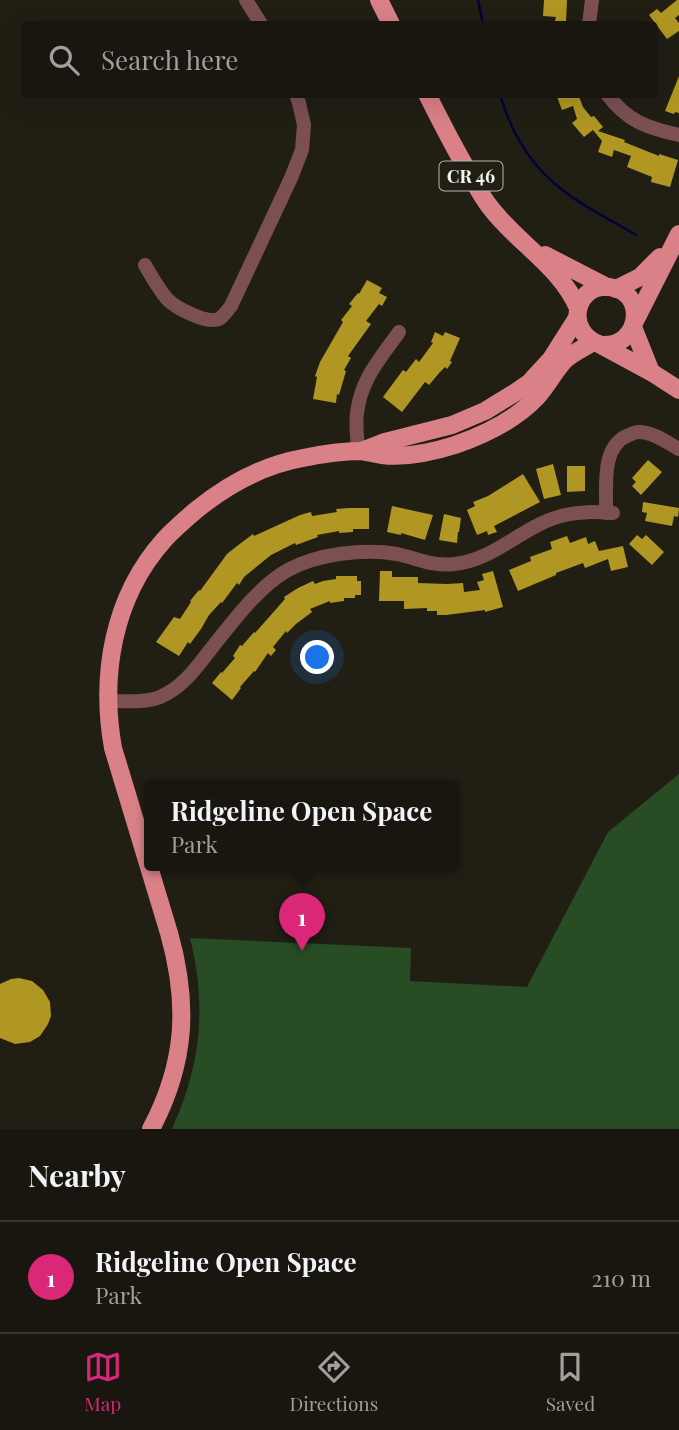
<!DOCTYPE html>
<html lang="en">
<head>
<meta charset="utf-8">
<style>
	:root { --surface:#19160f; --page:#221f18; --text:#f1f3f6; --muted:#9f9f9e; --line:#37352f; --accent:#db2777 }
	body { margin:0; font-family:"Playfair Display",serif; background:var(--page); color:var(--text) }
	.you { position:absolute; left:318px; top:658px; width:24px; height:24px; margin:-18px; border:5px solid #fff; border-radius:50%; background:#1a73e8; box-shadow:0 0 0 10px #1a73e833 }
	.badge { display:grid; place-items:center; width:46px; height:46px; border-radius:50%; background:var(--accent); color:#fff; font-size:23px; font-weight:700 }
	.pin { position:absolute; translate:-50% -58px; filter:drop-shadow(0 2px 4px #0008) }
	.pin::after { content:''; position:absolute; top:37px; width:24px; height:21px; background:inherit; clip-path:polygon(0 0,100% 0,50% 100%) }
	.popup { position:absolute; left:144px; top:780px; width:315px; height:91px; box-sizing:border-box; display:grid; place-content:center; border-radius:7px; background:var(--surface); filter:drop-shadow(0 2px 5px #0005); font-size:23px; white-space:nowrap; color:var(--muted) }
	.popup b { font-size:26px; color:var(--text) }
	.popup::after { content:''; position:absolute; left:50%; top:100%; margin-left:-14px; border:14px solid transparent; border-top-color:var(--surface) }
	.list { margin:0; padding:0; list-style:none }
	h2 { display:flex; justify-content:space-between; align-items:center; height:91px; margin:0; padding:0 28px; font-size:30px }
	h2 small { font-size:23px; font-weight:400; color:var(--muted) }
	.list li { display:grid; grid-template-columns:46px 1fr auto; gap:21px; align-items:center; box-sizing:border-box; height:112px; padding:0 28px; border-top:2px solid var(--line) }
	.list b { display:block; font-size:26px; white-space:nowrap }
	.list p { margin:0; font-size:23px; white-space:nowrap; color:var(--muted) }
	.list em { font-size:23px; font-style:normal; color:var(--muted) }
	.icon { flex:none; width:38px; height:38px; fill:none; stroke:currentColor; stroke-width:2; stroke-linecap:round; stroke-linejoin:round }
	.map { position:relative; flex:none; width:679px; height:1129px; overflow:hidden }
	.search { position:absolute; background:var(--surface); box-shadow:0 7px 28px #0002; left:21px; right:21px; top:21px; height:77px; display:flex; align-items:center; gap:18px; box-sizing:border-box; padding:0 24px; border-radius:7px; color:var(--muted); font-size:26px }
	.sheet { height:203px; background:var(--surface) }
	nav { display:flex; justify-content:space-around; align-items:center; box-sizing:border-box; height:98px; border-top:2px solid var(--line); background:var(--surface); font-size:19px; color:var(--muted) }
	nav a { display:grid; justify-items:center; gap:4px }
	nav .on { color:var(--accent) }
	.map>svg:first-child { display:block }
</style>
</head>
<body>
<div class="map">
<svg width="679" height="1129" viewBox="0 0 679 1129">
	<rect width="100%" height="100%" fill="#211e14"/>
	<path fill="#284d24" d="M679,774V1129H172C201,1064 207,1007 190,938L411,948L410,981L527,987L608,832Z"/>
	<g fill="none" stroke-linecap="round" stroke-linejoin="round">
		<g stroke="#000439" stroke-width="2.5">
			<path d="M478,0L483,24"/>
			<path d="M500,94C509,127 527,160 553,182C577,204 608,218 636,235"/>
		</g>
	</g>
	<g fill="#b09723">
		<path d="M544,0H567L566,22L555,21L556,17L543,16Z"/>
		<path d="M677,0H679V15L675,18L679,23V31L667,39L649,15L657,9L661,13Z"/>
		<path d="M679,76V113L675,112L674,114L665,111Z"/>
		<path d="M556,94H578L583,107L591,117L594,116L603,127L598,131L625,140L624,142L659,156V154L678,160L670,187L651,182L652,177L627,167L631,156L614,150L612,157L598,152L602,141L593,130L584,137L572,123L577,119L573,106L562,110Z"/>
		<path d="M367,280L382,288L379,293L387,297L382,306L379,304L366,321L371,324L348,356L351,358L344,370L346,371L339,395L337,394L336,403L313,399L317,377L315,376L320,362L343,322L341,320L352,306L349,304L358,293L359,294Z"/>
		<path d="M435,332L443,336L445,332L460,338L450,361L452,362L447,369L445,367L440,372L429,385L425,382L402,412L383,397L403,370L406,372L416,359L419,362L433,343L431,342Z"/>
		<path d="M648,460L662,472L641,495L632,486L636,482L632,478Z"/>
		<path d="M553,464L561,495L544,499L536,469Z"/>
		<path d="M567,466H585V491L567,492Z"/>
		<path d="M523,474L540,502L494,526L497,532L488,535L487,531L477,535L467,510L475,506L473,502L488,496Z"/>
		<path d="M643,502L679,508L678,517L674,516L672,526L645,521L647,513L642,512Z"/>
		<path d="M392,506L433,515L425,540L401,533V535L387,532Z"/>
		<path d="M349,508H369V529H353V532L339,533V531L317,535L318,537L296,545L295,543L271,555L244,577L239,585L237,583L222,603L221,602L209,615L201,629L190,644L188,642L179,656L156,642L174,617L180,619L191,602L190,601L199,590L200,591L227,554L237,546L253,534L254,536L300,515L311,512L312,516L337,512L336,509Z"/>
		<path d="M444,514L461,518L459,532H458L457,543L439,540Z"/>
		<path d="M637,535L642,539L646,535L664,552L652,565L629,544Z"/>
		<path d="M567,536L570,543L586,537L588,544L595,541L599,551L623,546L628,567L611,571L608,559L585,568L583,563L556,573V575L518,591L509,570L531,561L530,557L552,549L550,542Z"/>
		<path d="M380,571H392V577H418V583L447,584L463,583L464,592L480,590L477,582L484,580L482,574L493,571L503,607L485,612V610L446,615H437V611H427V608L404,609V601H379Z"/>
		<path d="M336,576H357V581H361V595H355V598H344V601L330,603V601L310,609L312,612L296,624L287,633L286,631L273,647L276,650L271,656L268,653L255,672L254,671L240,687L241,688L232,700L212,683L221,672L222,673L235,658L233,656L240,645L242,646L254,632L255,633L285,599L284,597L298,588L313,581L315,584L323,581L336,579Z"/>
		<path d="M19,978L32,981L43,990L50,1002L51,1016L48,1024L40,1036L30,1042L15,1044L0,1038V984L11,979Z"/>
	</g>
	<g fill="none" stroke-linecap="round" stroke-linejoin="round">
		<g stroke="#7c5053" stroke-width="14">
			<path d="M246,0L261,24"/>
			<path d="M589,24L592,0"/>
			<path d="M607,94C627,121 647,128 679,135"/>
			<path d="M145,265C152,277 158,288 167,299C176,308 206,324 219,319C224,316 227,311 231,306L291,178L302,150L304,125L299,103L296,94"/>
			<path d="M358,452C358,439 355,426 357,413C361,379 380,359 399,332"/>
			<path d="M606,513C607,487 600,446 629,435C631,434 637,432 639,432C653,432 668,443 679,449"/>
			<path d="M108,701C124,701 145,703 160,697C181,688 194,671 207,654C228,628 258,586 288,570C317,554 364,548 397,554C416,558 434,567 454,564C498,559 524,524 565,515C581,511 596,512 613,513"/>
		</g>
		<g stroke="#da8188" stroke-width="18">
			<path d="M379,0L391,24"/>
			<path d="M427,94C440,120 453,146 468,171C475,183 481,196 490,207C518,244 559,265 578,308"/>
			<path d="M545,255L607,287"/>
			<path d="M616,289L640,277L660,257"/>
			<path d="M635,321L679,234"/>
			<path d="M633,327L651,372"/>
			<path d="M601,345C642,348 647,290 609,287C574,284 564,333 601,345L651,372L679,390"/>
			<path d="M362,451L385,442L452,425L485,411L516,392L529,383L551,359L577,318"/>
			<path d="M151,1129C186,1063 189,1004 169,933L113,748C100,675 113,597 164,540C174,529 185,520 195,511C227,485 263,465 303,458C322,454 343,451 361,451C368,452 375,454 382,455C406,458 433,452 455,445C484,435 516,419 537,397C548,385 555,370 566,359C574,352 584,348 593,342"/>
		</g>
	</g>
	<g text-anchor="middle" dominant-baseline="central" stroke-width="7" stroke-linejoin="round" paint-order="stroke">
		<rect fill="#211e14" stroke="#b6b4ac" stroke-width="2" x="439.5" y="161.5" width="63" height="29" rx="5"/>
		<g font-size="18" font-weight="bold" fill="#f6f4ed">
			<text x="471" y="176">CR 46</text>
		</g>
	</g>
</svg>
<div class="you"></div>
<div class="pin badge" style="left:302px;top:951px">1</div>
<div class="popup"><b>Ridgeline Open Space</b>Park</div>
<div class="search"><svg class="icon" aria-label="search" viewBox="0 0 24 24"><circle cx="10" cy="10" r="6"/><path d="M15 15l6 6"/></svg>Search here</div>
</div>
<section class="sheet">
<h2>Nearby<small></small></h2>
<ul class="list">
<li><span class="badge">1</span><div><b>Ridgeline Open Space</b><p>Park</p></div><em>210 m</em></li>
</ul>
</section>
<nav>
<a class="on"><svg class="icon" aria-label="map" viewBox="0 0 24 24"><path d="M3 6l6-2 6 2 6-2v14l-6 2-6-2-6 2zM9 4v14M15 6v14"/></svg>Map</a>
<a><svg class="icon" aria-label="directions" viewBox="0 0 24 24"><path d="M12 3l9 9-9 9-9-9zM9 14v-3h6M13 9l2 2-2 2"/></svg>Directions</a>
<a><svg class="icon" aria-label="saved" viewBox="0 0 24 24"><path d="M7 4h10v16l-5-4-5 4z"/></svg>Saved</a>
</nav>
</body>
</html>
